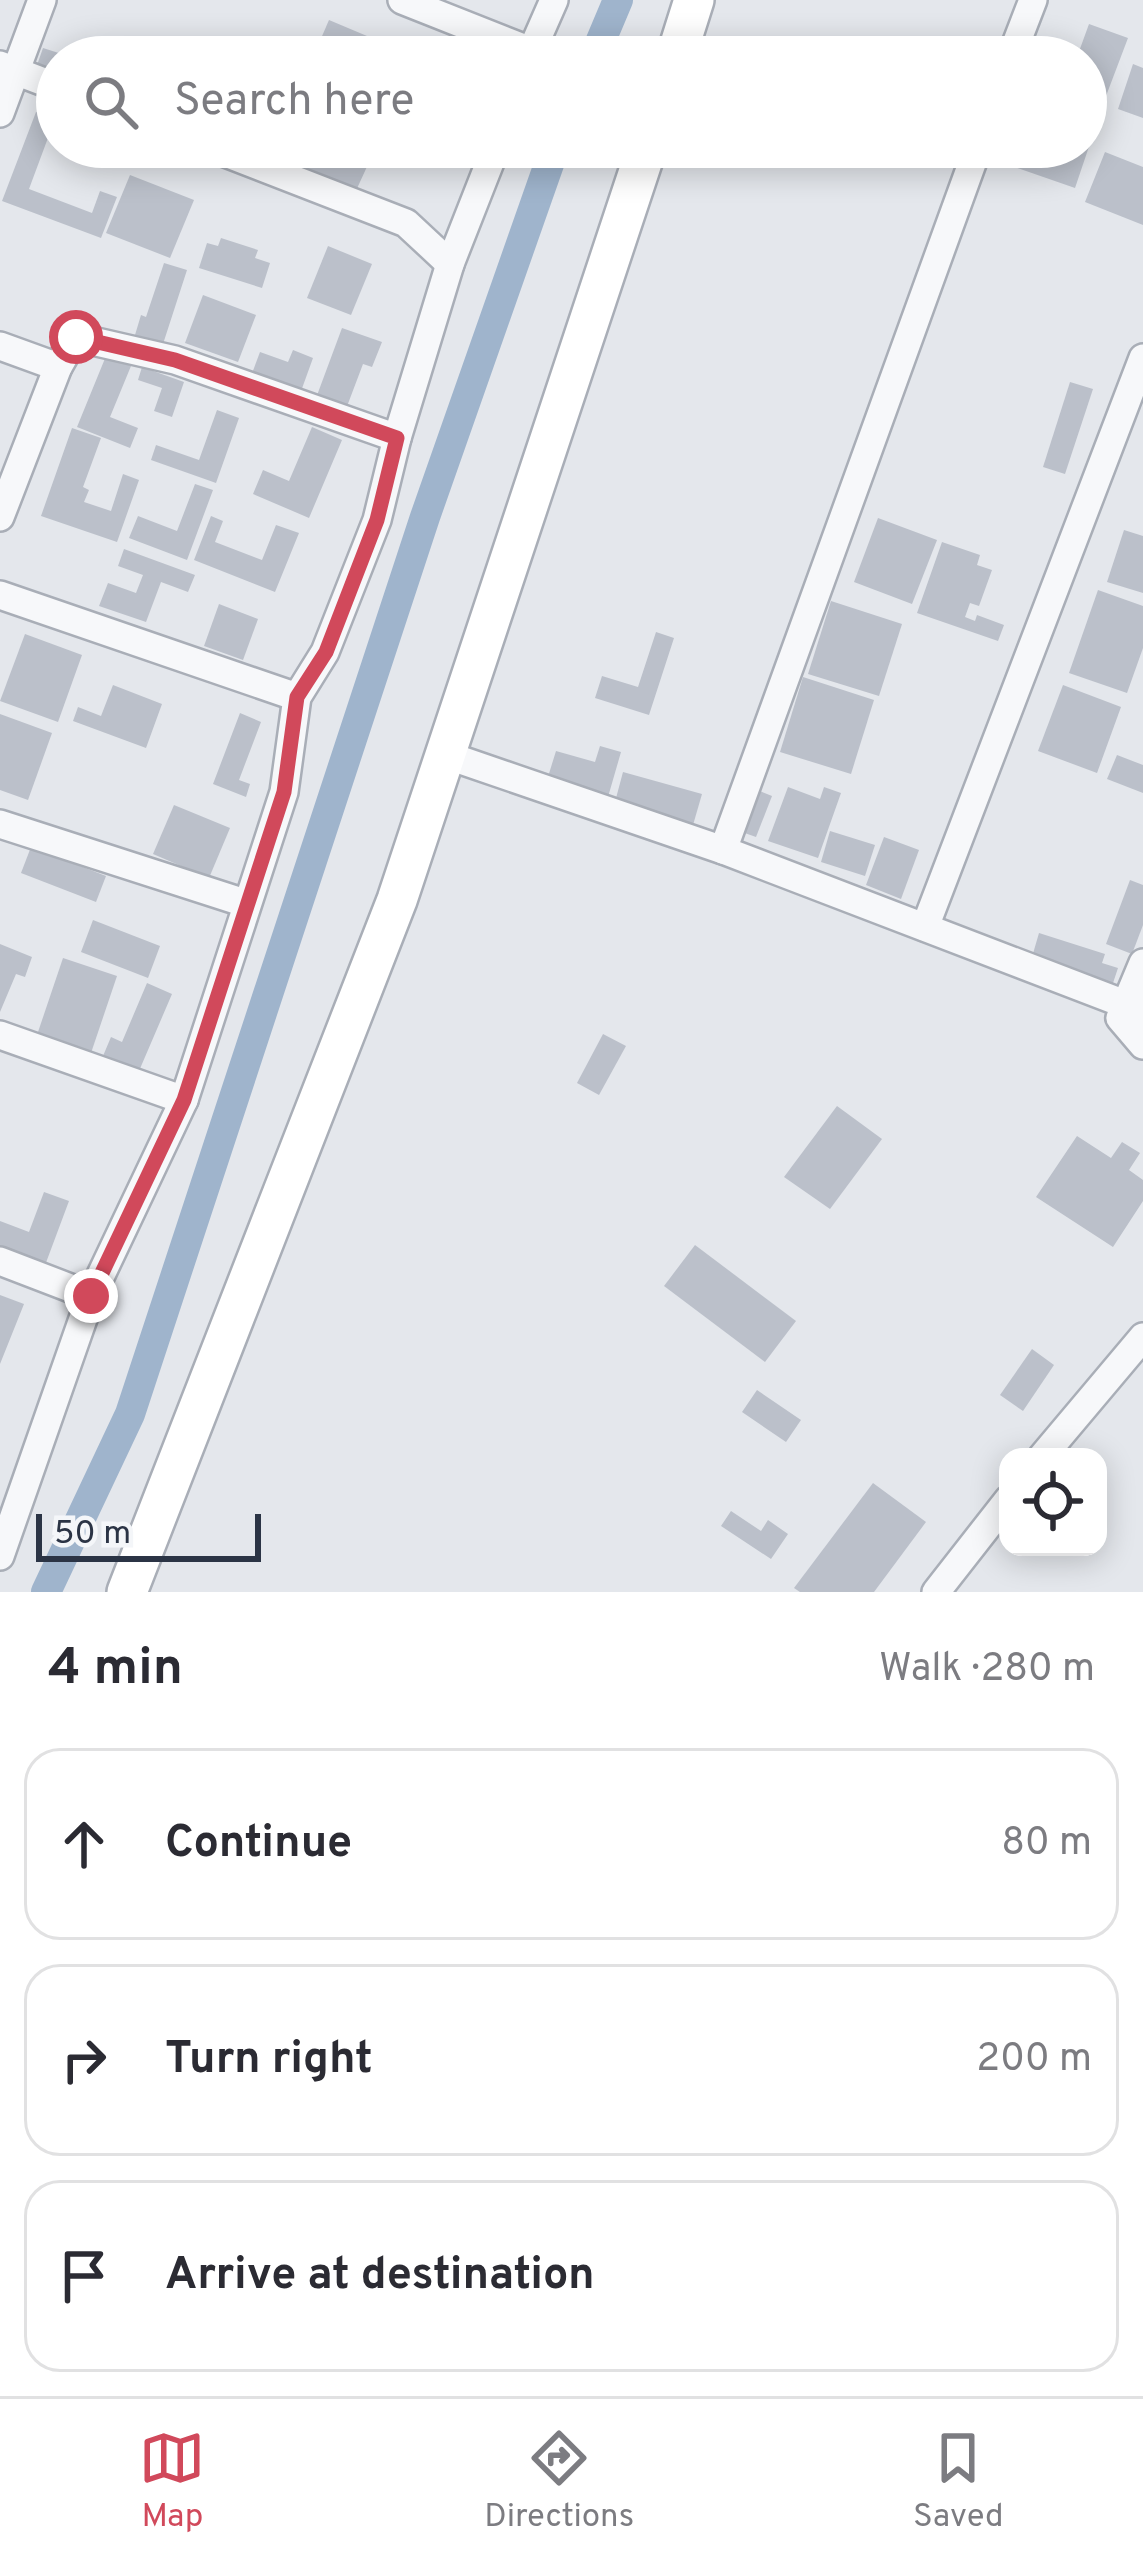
<!DOCTYPE html>
<html lang="en">
<head>
<meta charset="utf-8">
<style>
	:root { --surface:#fff; --page:#f7f7f7; --text:#2b2b33; --muted:#7c7c81; --line:#e1e1e2; --accent:#d1495b }
	body { margin:0; font-family:Overpass,sans-serif; background:var(--page); color:var(--text) }
	.controls { position:absolute; right:36px; bottom:36px; display:grid; overflow:hidden; border-radius:24px; box-shadow:0 6px 30px #0003 }
	.controls button { width:108px; height:108px; display:grid; place-items:center; padding:0; border:0; border-bottom:3px solid var(--line); background:var(--surface); color:var(--text); font:60px sans-serif }
	.scale { position:absolute; left:36px; bottom:30px; width:225px; box-sizing:border-box; padding-left:12px; border:6px solid #2b3445; border-top:0; font-size:33px; line-height:42px; white-space:nowrap; color:#2b3445; -webkit-text-stroke:9px #f4f6f9; paint-order:stroke }
	.stop { position:absolute; width:36px; height:36px; margin:-27px; border:9px solid #d1495b; border-radius:50%; background:#fff }
	.stop.end { background:#d1495b; border-color:#fff; box-shadow:0 3px 12px #0008 }
	.list { margin:0; padding:0; list-style:none }
	h2 { display:flex; justify-content:space-between; align-items:center; height:156px; margin:0; padding:0 48px; font-size:51px }
	h2 small { font-size:39px; font-weight:400; color:var(--muted) }
	.list li { display:grid; grid-template-columns:78px 1fr auto; gap:36px; align-items:center; box-sizing:border-box; height:192px; margin:0 24px 24px; padding:0 24px; border:3px solid var(--line); border-radius:36px }
	.list b { display:block; font-size:45px; white-space:nowrap }
	.list em { font-size:39px; font-style:normal; color:var(--muted) }
	.icon { flex:none; width:66px; height:66px; fill:none; stroke:currentColor; stroke-width:2; stroke-linecap:round; stroke-linejoin:round }
	.map { position:relative; flex:none; width:1143px; height:1592px; overflow:hidden }
	.search { position:absolute; background:var(--surface); box-shadow:0 6px 30px #0003; left:36px; right:36px; top:36px; height:132px; display:flex; align-items:center; gap:30px; box-sizing:border-box; padding:0 42px; border-radius:66px; color:var(--muted); font-size:45px }
	.sheet { height:804px; background:var(--surface) }
	nav { display:flex; justify-content:space-around; align-items:center; box-sizing:border-box; height:168px; border-top:3px solid var(--line); background:var(--surface); font-size:33px; color:var(--muted) }
	nav a { display:grid; justify-items:center; gap:6px }
	nav .on { color:var(--accent) }
	.map>svg:first-child { display:block }
</style>
</head>
<body>
<div class="map">
<svg width="1143" height="1592" viewBox="0 0 1143 1592">
	<rect width="100%" height="100%" fill="#e4e7ec"/>
	<g fill="none" stroke-linecap="round" stroke-linejoin="round">
		<g stroke="#9fb4cc" stroke-width="30">
			<path d="M594,57L618,0"/>
			<path d="M46,1592L130,1414L425,517L555,147"/>
		</g>
	</g>
	<g fill="#bbc0ca">
		<path d="M329,20L386,44L381,57H313Z"/>
		<path d="M1089,24L1128,38L1103,104L1086,98V57H1077Z"/>
		<path d="M43,48L68,56L57,57V76L36,68Z"/>
		<path d="M1133,64L1143,68V118L1118,109Z"/>
		<path d="M36,112L55,119L29,189L92,213L100,191L117,197L101,238L2,201Z"/>
		<path d="M1086,112L1099,117L1075,188L1006,164L1012,147H1086Z"/>
		<path d="M352,147H376L354,195L304,172L313,153L343,167Z"/>
		<path d="M1105,152L1143,167V225L1085,202Z"/>
		<path d="M130,175L194,200L170,258L106,233Z"/>
		<path d="M221,238L258,250L255,258L270,263L262,288L199,268L207,243L218,246Z"/>
		<path d="M328,246L372,264L351,315L307,298Z"/>
		<path d="M164,263L187,270L163,344L135,335L141,315L146,317Z"/>
		<path d="M203,295L256,315L238,362L185,343Z"/>
		<path d="M342,328L382,342L372,367L363,364L346,409L316,398Z"/>
		<path d="M293,350L313,358L300,394L251,376L260,352L288,362Z"/>
		<path d="M106,356L131,366L110,417L138,428L130,448L77,427Z"/>
		<path d="M142,367L184,382L172,417L154,411L162,388L138,380Z"/>
		<path d="M1070,382L1093,389L1065,474L1043,467Z"/>
		<path d="M217,410L239,418L216,483L151,460L156,445L199,460Z"/>
		<path d="M312,427L342,440L309,518L253,494L263,470L289,481Z"/>
		<path d="M72,428L101,438L83,487L89,490L84,502L111,511L123,474L139,480L117,542L41,516Z"/>
		<path d="M195,484L213,490L187,560L129,538L138,516L177,531Z"/>
		<path d="M211,516L223,521L215,542L262,560L276,525L299,533L275,592L194,560Z"/>
		<path d="M878,518L937,540L912,604L854,582Z"/>
		<path d="M1124,530L1143,536V593L1107,582Z"/>
		<path d="M942,542L980,555L977,565L992,570L979,606L970,603L965,617L975,621L977,615L1004,625L998,641L917,613Z"/>
		<path d="M124,549L195,575L188,592L161,582L146,622L99,606L108,583L136,593L143,575L118,566Z"/>
		<path d="M1098,590L1143,606V648L1127,693L1069,673Z"/>
		<path d="M831,601L902,624L879,696L808,674Z"/>
		<path d="M219,604L258,619L243,660L204,646Z"/>
		<path d="M656,632L674,638L649,715L595,698L602,676L638,687Z"/>
		<path d="M25,634L82,655L58,722L0,701Z"/>
		<path d="M803,677L874,700L851,774L780,752Z"/>
		<path d="M113,685L162,704L146,748L73,721L78,707L101,716Z"/>
		<path d="M1063,685L1121,707L1097,773L1038,751Z"/>
		<path d="M240,713L261,722L239,780L250,784L246,797L213,784Z"/>
		<path d="M0,714L52,733L28,800L0,790Z"/>
		<path d="M600,746L621,752L608,797L547,780L556,751L595,762Z"/>
		<path d="M1117,755L1143,765V793L1107,779Z"/>
		<path d="M623,772L702,794L693,825L615,802Z"/>
		<path d="M788,787L820,799L824,787L841,793L818,858L768,841Z"/>
		<path d="M755,789L772,796L756,837L739,831Z"/>
		<path d="M174,805L230,828L209,878L153,854Z"/>
		<path d="M830,831L875,845L865,876L821,862Z"/>
		<path d="M884,837L919,850L901,899L866,885Z"/>
		<path d="M31,847L106,876L96,902L21,873Z"/>
		<path d="M1130,880L1143,885V925L1132,954L1106,944Z"/>
		<path d="M93,920L160,946L148,978L81,952Z"/>
		<path d="M1039,933L1105,954L1102,963L1118,968L1113,983L1032,957Z"/>
		<path d="M0,944L32,957L25,977L16,974L0,1012Z"/>
		<path d="M63,958L117,976L91,1053L37,1035Z"/>
		<path d="M147,983L172,994L139,1071L103,1056L111,1037L122,1042Z"/>
		<path d="M603,1034L626,1046L599,1095L577,1083Z"/>
		<path d="M837,1106L882,1139L830,1209L784,1177Z"/>
		<path d="M1077,1136L1111,1158L1122,1142L1140,1153L1129,1170L1143,1180V1201L1113,1247L1036,1197Z"/>
		<path d="M44,1192L69,1201L44,1268L0,1252V1221L29,1232Z"/>
		<path d="M695,1245L796,1321L765,1362L664,1286Z"/>
		<path d="M0,1295L24,1304L0,1364Z"/>
		<path d="M1032,1349L1054,1365L1023,1411L1000,1395Z"/>
		<path d="M757,1390L801,1420L786,1442L742,1412Z"/>
		<path d="M873,1483L926,1522L874,1592H800L794,1588Z"/>
		<path d="M731,1511L761,1531L768,1520L788,1534L771,1559L721,1526Z"/>
	</g>
	<g fill="none" stroke-linecap="round" stroke-linejoin="round">
		<g stroke="#a9aeb7" stroke-width="32">
			<g id="street">
				<path d="M402,0L531,51"/>
				<path d="M529,57L554,0"/>
				<path d="M1011,57L1033,0"/>
				<path d="M0,65L57,87"/>
				<path d="M0,113L42,0"/>
				<path d="M210,147L406,223L450,264"/>
				<path d="M0,346L58,367"/>
				<path d="M0,517L58,367L75,337L175,360L397,438"/>
				<path d="M0,595L297,697"/>
				<path d="M446,755L723,850L1143,1011"/>
				<path d="M0,824L245,903"/>
				<path d="M723,850L978,147"/>
				<path d="M925,927L1143,358"/>
				<path d="M1143,963L1120,1018L1143,1045"/>
				<path d="M0,1035L184,1100"/>
				<path d="M0,1261L91,1296"/>
				<path d="M1042,1457L1143,1337"/>
				<path d="M0,1556L91,1296L184,1100L284,792L297,697L325,652L377,520L397,438L450,264L496,147"/>
				<path d="M936,1592L1008,1500"/>
			</g>
		</g>
		<g stroke="#a9aeb7" stroke-width="44">
			<g id="secondary">
				<path d="M676,57L694,0"/>
				<path d="M127,1592L397,900L647,147"/>
			</g>
		</g>
		<use href="#street" stroke="#f7f8fa" stroke-width="27"/>
		<use href="#secondary" stroke="#fff" stroke-width="39"/>
	</g>
	<g fill="none" stroke-linecap="round" stroke-linejoin="round">
		<path stroke="#d1495b" stroke-width="15" d="M76,337L175,360L397,438L377,520L326,652L297,697L284,792L184,1100L91,1296"/>
	</g>
</svg>
<div class="controls">
<button><svg class="icon" aria-label="locate" viewBox="0 0 24 24"><circle cx="12" cy="12" r="6"/><path d="M12 2v4M12 18v4M2 12h4M18 12h4"/></svg></button>
</div>
<div class="scale">50 m</div>
<div class="stop" style="left:76px;top:337px"></div>
<div class="stop end" style="left:91px;top:1296px"></div>
<div class="search"><svg class="icon" aria-label="search" viewBox="0 0 24 24"><circle cx="10" cy="10" r="6"/><path d="M15 15l6 6"/></svg>Search here</div>
</div>
<section class="sheet">
<h2>4 min<small>Walk · 280 m</small></h2>
<ul class="list">
<li><svg class="icon" aria-label="ahead" viewBox="0 0 24 24"><path d="M12 20V5M6 11l6-6 6 6"/></svg><div><b>Continue</b></div><em>80 m</em></li>
<li><svg class="icon" aria-label="right" viewBox="0 0 24 24"><path d="M7 20v-9h11M14 6l5 5-5 5"/></svg><div><b>Turn right</b></div><em>200 m</em></li>
<li><svg class="icon" aria-label="arrive" viewBox="0 0 24 24"><path d="M6 21V4h12l-3 4 3 4H6"/></svg><div><b>Arrive at destination</b></div></li>
</ul>
</section>
<nav>
<a class="on"><svg class="icon" aria-label="map" viewBox="0 0 24 24"><path d="M3 6l6-2 6 2 6-2v14l-6 2-6-2-6 2zM9 4v14M15 6v14"/></svg>Map</a>
<a><svg class="icon" aria-label="directions" viewBox="0 0 24 24"><path d="M12 3l9 9-9 9-9-9zM9 14v-3h6M13 9l2 2-2 2"/></svg>Directions</a>
<a><svg class="icon" aria-label="saved" viewBox="0 0 24 24"><path d="M7 4h10v16l-5-4-5 4z"/></svg>Saved</a>
</nav>
</body>
</html>
